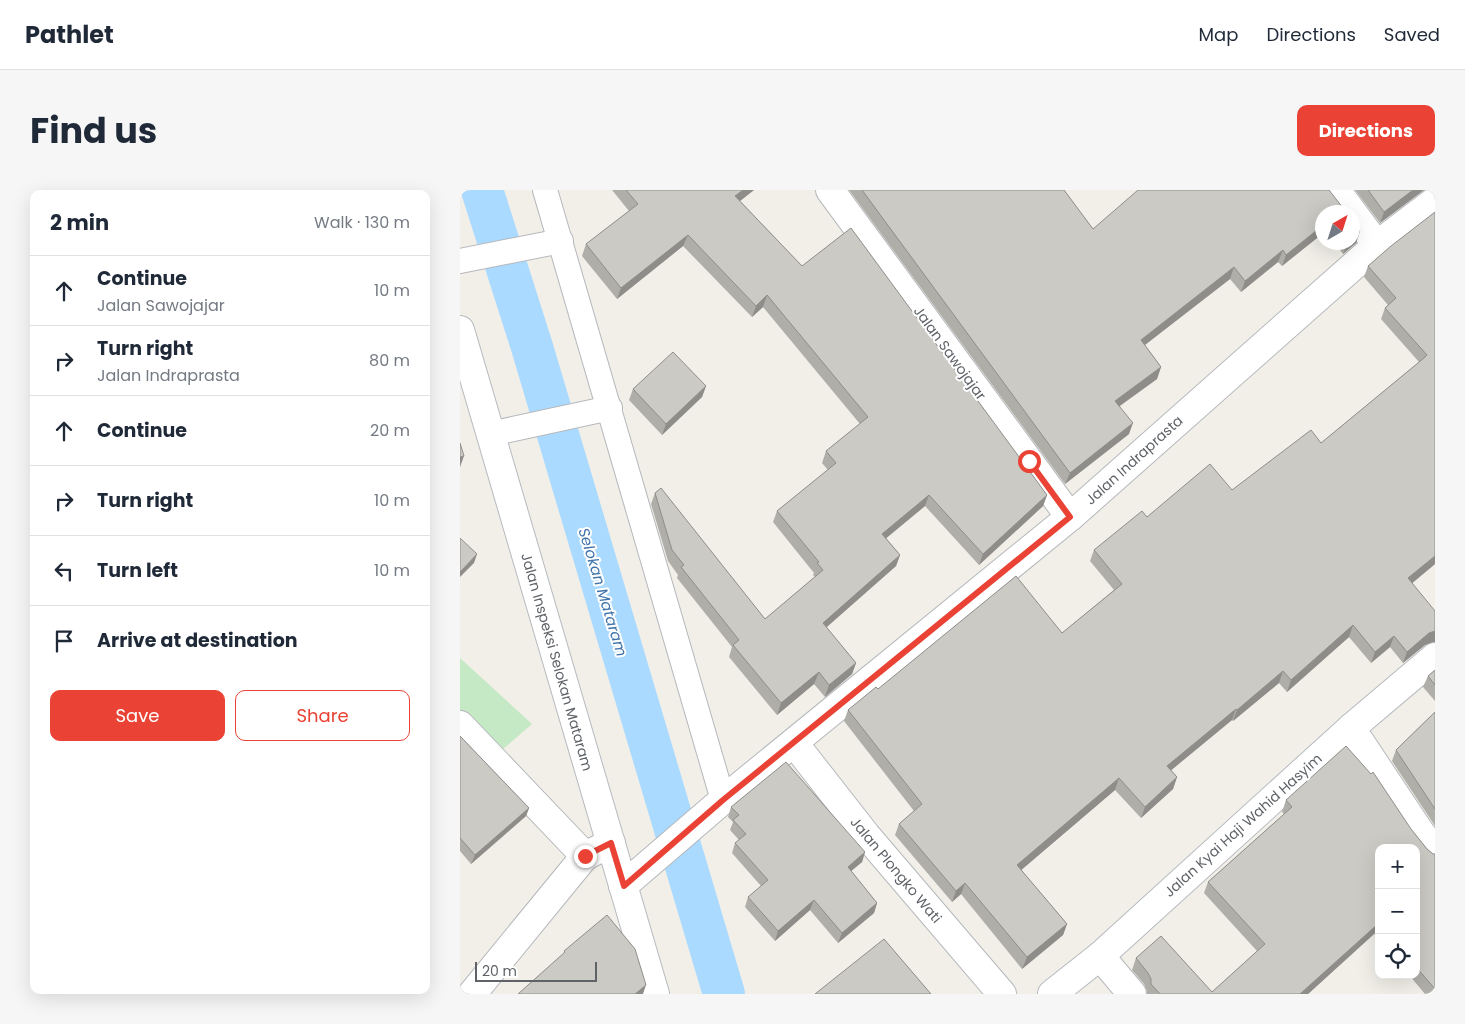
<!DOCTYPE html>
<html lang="en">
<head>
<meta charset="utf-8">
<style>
	:root { --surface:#fff; --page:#f6f6f7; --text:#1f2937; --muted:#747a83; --line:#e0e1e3; --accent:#ea4335 }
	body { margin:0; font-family:Poppins,sans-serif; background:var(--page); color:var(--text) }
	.controls { position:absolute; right:15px; bottom:15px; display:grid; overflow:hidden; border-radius:10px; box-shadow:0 5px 20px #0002 }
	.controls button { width:45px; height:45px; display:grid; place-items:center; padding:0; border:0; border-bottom:1px solid var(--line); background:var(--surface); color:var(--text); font:25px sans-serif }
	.compass { position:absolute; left:855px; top:15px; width:45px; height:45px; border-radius:50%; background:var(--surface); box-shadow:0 5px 20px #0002; rotate:39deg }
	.scale { position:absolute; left:15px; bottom:12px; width:122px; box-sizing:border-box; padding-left:5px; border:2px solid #5f6368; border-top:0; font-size:14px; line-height:18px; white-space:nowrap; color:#5f6368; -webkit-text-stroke:4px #fff; paint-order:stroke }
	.stop { position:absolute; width:15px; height:15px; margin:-11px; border:4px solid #ea4335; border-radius:50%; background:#fff }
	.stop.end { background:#ea4335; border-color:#fff; box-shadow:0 1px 5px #0008 }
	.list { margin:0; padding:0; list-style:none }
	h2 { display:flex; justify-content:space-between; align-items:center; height:65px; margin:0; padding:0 20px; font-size:21px }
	h2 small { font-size:16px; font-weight:400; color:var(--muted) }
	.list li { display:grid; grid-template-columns:32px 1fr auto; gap:15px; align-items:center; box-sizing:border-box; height:70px; padding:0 20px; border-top:1px solid var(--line) }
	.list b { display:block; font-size:19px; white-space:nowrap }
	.list p { margin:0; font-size:16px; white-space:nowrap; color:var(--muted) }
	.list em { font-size:16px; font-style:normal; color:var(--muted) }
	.actions { display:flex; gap:10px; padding:15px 20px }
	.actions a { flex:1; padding:11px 0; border:1px solid var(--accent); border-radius:10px; text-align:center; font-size:18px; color:var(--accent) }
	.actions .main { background:var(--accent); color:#fff }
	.icon { flex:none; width:28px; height:28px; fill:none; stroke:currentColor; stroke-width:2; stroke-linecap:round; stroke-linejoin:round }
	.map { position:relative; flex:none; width:975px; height:804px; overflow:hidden; border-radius:10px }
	header { display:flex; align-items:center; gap:30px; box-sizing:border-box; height:70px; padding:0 25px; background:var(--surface); border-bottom:1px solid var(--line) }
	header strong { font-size:24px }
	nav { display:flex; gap:28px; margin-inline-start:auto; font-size:18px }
	.intro { display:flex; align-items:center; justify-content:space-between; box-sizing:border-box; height:120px; padding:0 30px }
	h1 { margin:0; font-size:35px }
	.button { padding:12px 22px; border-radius:10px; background:var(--accent); color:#fff; font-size:18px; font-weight:700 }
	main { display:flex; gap:30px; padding:0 30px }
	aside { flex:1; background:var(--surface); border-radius:10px; box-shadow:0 5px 20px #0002 }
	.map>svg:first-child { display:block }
</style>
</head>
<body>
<header>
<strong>Pathlet</strong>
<nav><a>Map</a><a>Directions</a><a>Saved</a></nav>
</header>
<div class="intro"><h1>Find us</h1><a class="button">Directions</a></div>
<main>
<aside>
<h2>2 min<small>Walk · 130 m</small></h2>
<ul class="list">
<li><svg class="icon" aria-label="ahead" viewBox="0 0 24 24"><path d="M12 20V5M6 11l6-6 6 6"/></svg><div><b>Continue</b><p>Jalan Sawojajar</p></div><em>10 m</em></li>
<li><svg class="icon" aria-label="right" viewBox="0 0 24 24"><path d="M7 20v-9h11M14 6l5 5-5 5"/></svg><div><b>Turn right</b><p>Jalan Indraprasta</p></div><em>80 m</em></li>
<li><svg class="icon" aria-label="ahead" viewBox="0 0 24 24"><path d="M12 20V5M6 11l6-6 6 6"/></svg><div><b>Continue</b></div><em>20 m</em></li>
<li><svg class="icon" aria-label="right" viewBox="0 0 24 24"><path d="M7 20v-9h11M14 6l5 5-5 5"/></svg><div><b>Turn right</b></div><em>10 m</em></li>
<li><svg class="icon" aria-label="left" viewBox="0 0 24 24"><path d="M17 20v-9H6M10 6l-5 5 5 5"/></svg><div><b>Turn left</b></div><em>10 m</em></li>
<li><svg class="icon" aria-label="arrive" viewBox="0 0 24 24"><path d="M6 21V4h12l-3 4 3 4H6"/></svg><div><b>Arrive at destination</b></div></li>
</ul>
<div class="actions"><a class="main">Save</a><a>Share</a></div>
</aside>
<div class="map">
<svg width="975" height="804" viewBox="0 0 975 804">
	<rect width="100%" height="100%" fill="#f1efe8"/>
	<path fill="#c5e8c5" d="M0,468L72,534L27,573L0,548Z"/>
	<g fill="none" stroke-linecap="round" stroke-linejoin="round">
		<path stroke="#aadaff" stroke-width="42" d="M22,0L72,157L264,804"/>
		<g stroke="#b5b8bc" stroke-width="26">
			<g id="lane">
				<path d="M85,0L263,610"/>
				<path d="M0,71L101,51"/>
				<path d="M30,244L150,218"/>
			</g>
		</g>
		<g stroke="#b5b8bc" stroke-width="30">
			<g id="street">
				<path d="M370,0L610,327"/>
				<path d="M876,0L917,55"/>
				<path d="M0,535L125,666"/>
				<path d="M891,538L960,642L975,661"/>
				<path d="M334,553L406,645L542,804"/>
				<path d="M163,696L263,610L610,327L917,55L975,11"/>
				<path d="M640,766L672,804"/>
				<path d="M12,804L125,666L151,653"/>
			</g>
		</g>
		<g stroke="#b6babf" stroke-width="30">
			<g id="secondary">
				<path d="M0,140L195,804"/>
				<path d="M592,804L640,766L891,538L975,467"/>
			</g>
		</g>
		<use href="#lane" stroke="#fff" stroke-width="24"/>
		<use href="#street" stroke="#fff" stroke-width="28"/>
		<use href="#secondary" stroke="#fff" stroke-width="28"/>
	</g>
	<g fill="#afaea9">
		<path d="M152,0H294L280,11L342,76L587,305L583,316L519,375L465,316L426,348L440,365L436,376L366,437L396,473L392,484L365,507L354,494L317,525L269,467L272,457L217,388L218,385L208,371L191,314L195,303L305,429L355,387L353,385L354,383L313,332L317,321L368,280L362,273L366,261L400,234L303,117L292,127L223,56L157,109L122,66L126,54L169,21Z"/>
		<path d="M389,0H604L633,39L862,22V44L822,76L818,72L781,102L770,89L685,155L701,177L697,189L660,216L669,244L605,294Z"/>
		<path d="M895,0H964L920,33Z"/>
		<path d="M975,22V374L952,393L973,452L965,455L943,473L930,457L911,473L889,447L827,502L819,493L773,531L772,530L711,580L717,587L713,599L681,628L655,600L561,680L607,734L603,745L562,779L501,704L492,712L435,645L439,634L454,621L384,531L388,520L418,499L602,443L654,400L630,371L634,360L687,327L772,300L861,253L959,172L921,129L925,118L928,115L904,87L908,76Z"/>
		<path d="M900,41L896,53L883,64L874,52H892Z"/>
		<path d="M246,196L242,207L202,245L169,210L173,199Z"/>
		<path d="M975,480V511L963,497L968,486Z"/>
		<path d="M975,522V636L932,571L936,560Z"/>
		<path d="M0,546L69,618L66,626L11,674L0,661Z"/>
		<path d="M826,610L951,639L967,659L973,664H975V804H965L949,785H956V658H919V749L914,744L848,804H687V801L684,794L672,780L676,768L752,802L797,761L744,703L748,692L824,624L822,622Z"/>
		<path d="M271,617L405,662L402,672L391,681L417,713L414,723L378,753L350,720L315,751L285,717L288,707L301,696L272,663L275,653L279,650L270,640L273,632L268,627Z"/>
	</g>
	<g fill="#8f8d8a">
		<path d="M283,0H294L271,18L275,6Z"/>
		<path d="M953,0H964L920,33L924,22Z"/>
		<path d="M862,36V44L822,76L826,65Z"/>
		<path d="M900,41L896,53L883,64L888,52H892V48Z"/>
		<path d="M228,45L223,56L157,109L161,98Z"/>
		<path d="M823,60L818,72L781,102L785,91Z"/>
		<path d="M774,77L770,89L677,161L681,150Z"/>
		<path d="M307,105L303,117L292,127L296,116Z"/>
		<path d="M701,177L697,189L651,222L655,211Z"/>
		<path d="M246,196L242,207L202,245L206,234Z"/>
		<path d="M673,233L669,244L605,294L610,283Z"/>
		<path d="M4,266L0,277V267Z"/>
		<path d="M469,305L465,316L418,355L422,344Z"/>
		<path d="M587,305L583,316L519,375L523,364Z"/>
		<path d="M17,364L14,373L0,387V382Z"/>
		<path d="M440,365L436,376L359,444L363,433Z"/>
		<path d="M975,366V374L944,400L948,388Z"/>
		<path d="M893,435L889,447L827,502L831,490Z"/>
		<path d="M975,441V452H973L965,455L943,473L947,462L969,443Z"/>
		<path d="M934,446L930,457L911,473L915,462Z"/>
		<path d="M396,473L392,484L365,507L369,495Z"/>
		<path d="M823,481L819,493L773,531L777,520Z"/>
		<path d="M359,482L354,494L317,525L321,513Z"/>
		<path d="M776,519L772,530L703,587L707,576Z"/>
		<path d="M717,587L713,599L681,628L685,617Z"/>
		<path d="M659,588L655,600L553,687L557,675Z"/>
		<path d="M69,618L66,626L11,674L15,665Z"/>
		<path d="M405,662L402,672L384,687L388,677Z"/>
		<path d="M505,693L501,704L492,712L496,701Z"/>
		<path d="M354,710L350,720L315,751L318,741Z"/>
		<path d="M417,713L414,723L378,753L382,743Z"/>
		<path d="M919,733L914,744L848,804H840Z"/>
		<path d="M607,734L603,745L562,779L567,767Z"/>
		<path d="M186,795L183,804H175Z"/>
	</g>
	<g fill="#cccac5" stroke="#8f8d8a">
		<path d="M166,0H283L275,6L342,76L391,38L587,305L523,364L469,305L422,344L440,365L363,433L396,473L369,495L359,482L321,513L273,455L279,450L221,377L224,375L212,360L195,303L201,298L305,429L363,380L357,373L359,372L317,321L376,273L366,261L408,227L307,105L296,116L228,45L161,98L126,54L178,14Z"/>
		<path d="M402,0H604L633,39L678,0H869L886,22H862V36L826,65L823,60L785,91L774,77L681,150L701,177L655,211L673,233L610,283Z"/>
		<path d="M908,0H953L924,22Z"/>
		<path d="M975,22V366L948,388L975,421V441L969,443L947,462L934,446L915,462L893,435L831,490L823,481L777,520L776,519L707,576L717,587L685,617L659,588L557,675L607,734L567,767L505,693L496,701L439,634L462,614L388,520L416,497L418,499L556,386L602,443L662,394L634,360L682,321L687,327L750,274L772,300L851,240L861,253L964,168L967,165L925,118L936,108L908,76L931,56Z"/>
		<path d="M892,31L900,41L892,48Z"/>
		<path d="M213,162L246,196L206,234L173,199Z"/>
		<path d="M0,253L4,266L0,267Z"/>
		<path d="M0,348L17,364L0,382Z"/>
		<path d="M975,480V495L968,486Z"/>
		<path d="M975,522V619L936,560Z"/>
		<path d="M0,546L69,618L15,665L0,648Z"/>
		<path d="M886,556L911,584L913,582L951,639L967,659L973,664H975V799L956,777V658H919V733L840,804H700L691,794V789L688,783L676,768L701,746L752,802L805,754L748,692L832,617L826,610Z"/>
		<path d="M326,572L405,662L388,677L417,713L382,743L354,710L318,741L288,707L308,690L275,653L286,644L273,630L279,625L271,617Z"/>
		<path d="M147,725L175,759L186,795L175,804H58L105,762L104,761Z"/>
		<path d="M424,749L471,804H355Z"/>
	</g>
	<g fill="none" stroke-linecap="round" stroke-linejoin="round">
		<path stroke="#ea4335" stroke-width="6" d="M125,666L151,653L164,696L263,610L610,327L569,271"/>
	</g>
	<g text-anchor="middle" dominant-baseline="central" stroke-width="4" stroke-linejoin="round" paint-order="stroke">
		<g font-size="14" fill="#5f6368" stroke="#fff">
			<text transform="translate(490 163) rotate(54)">Jalan Sawojajar</text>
			<text transform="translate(674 270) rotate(-42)">Jalan Indraprasta</text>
			<text transform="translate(97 472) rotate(74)">Jalan Inspeksi Selokan Mataram</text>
			<text transform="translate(783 635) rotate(-42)">Jalan Kyai Haji Wahid Hasyim</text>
			<text transform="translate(436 680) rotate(50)">Jalan Plongko Wati</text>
		</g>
		<g font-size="15" font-style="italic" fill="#4174aa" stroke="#fff">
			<text transform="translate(143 402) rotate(73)">Selokan Mataram</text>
		</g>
	</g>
</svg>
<div class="controls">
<button>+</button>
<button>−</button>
<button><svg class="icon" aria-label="locate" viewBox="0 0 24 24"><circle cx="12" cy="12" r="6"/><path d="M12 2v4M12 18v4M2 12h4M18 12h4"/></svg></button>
</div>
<svg class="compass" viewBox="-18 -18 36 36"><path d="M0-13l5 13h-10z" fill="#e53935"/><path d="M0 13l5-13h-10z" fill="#747a83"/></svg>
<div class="scale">20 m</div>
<div class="stop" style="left:569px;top:271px"></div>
<div class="stop end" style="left:125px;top:666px"></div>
</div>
</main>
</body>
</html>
